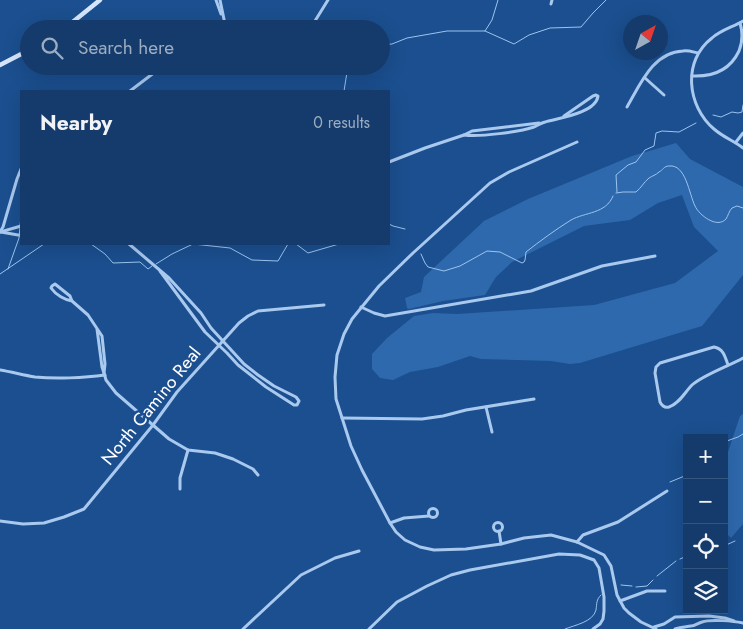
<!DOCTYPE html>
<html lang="en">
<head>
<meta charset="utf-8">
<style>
	:root { --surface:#143b6b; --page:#214673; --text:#f1f3f6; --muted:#9dadc1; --line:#33557e }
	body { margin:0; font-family:Jost,sans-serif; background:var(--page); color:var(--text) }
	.controls { position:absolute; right:15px; bottom:15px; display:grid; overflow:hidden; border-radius:0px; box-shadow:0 5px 20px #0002 }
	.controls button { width:45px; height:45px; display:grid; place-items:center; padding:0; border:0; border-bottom:1px solid var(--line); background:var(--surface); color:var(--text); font:25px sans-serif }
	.compass { position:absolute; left:623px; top:15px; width:45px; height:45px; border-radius:50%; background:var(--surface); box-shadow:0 5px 20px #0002; rotate:40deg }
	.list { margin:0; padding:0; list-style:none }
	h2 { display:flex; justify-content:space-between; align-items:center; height:65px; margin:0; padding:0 20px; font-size:21px }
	h2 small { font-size:16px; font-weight:400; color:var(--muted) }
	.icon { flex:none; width:28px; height:28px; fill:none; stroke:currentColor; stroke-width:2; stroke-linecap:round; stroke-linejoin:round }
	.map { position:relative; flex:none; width:743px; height:629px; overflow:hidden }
	.search { position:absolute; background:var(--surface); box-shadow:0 5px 20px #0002; left:20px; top:20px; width:370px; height:55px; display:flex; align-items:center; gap:12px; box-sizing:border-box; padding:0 18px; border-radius:28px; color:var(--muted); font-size:19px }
	.panel { position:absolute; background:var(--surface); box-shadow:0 5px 20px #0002; left:20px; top:90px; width:370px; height:155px; border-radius:0px }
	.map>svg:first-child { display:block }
</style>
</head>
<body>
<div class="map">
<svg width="743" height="629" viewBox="0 0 743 629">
	<rect width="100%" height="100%" fill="#1b4f8f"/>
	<g fill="#2e69ad">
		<path d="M676,143L690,159L743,187V275L702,326L580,363L570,364L551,361L481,359L470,356L438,367L410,372L393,380L380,378L372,369V354L387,338L414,316L433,313L457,314L594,305L675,283L718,251L694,227L682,195L658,203L630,220L584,226L512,262L496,277L485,295L443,301L409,309L407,308L405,298L421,292L424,277L484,221L528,199L632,156Z"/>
		<path d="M743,414V524L731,538L724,531V464L740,416Z"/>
	</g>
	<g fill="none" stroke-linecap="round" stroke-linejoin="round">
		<g stroke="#9cc4f0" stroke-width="1">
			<path d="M485,31L514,44L529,35L550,28L581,27L593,13L606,0"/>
			<path d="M381,45L392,44L407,38L447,31H485L492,20L498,0"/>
			<path d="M344,91L348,66"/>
			<path d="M713,115L721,117L732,112L738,113L742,112L743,105"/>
			<path d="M617,192L616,175L628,165L636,162L645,150L654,146L656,133L662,131L679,132L696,123"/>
			<path d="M616,193L623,192H636C641,188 644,182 649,178C652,176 656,175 659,172C663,170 664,166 669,166C686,164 689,194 695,206C699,215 717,229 726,219C728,216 729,211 732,208L737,206L743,208"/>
			<path d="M389,224L393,226L405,229"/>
			<path d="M91,244L105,254L113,263L140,262L148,269L152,266"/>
			<path d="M296,244L308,253L339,244"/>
			<path d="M421,254L425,263L428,267L444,271L460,266L487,251L500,252L522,263L524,262L525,260L526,252C540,241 555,230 571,220C585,212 606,214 613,196"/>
			<path d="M156,264L172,254L193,244L230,248L252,260L278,261L288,244"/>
			<path d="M8,269L19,238L21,215"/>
			<path d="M0,274L44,244"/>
			<path d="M724,442L738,437L743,434"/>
			<path d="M670,482L687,475"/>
			<path d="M724,546L735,541"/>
			<path d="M680,559L687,556"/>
			<path d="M657,576L676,561"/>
			<path d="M621,585L632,586"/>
			<path d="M636,587L647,586L653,580"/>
			<path d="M565,629C575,625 593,622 596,610C597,603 596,600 601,595"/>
		</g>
		<g stroke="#a9c9ee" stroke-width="3">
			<path d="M216,0L221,14"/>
			<path d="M220,0L226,29"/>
			<path d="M551,4L552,0"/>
			<path d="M743,21C733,27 721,30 712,38C682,61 687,106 714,129C723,137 734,141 743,148"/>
			<path d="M310,29L328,0"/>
			<path d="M163,66L155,72L165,71L176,66"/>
			<path d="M692,76C713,77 730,70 739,51C743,41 743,33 740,23"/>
			<path d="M645,78L664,95"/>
			<path d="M130,91L155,72"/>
			<path d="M627,107C640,85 653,52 683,51C688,50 693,52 698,53"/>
			<path d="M464,135C480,137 519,132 534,127C538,125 541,123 545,122C559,118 596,113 598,96L596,95L593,96L564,116"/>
			<path d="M577,142L509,172L490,183L413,253L379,286L352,319L344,334L337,355L335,377L336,399L351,446L362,470L390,523L396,532L405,540L420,547L434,550L466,549L501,544L524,538L551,535L577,542L604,555L611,566L617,595L624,608L629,613L641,622L656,629"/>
			<path d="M736,142L743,133"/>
			<path d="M389,162L425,148L464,135L472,131L539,123"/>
			<path d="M0,232L3,227L17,179L21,169"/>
			<path d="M0,232L21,226"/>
			<path d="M1,232L18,235H21"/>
			<path d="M129,244L169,278L201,313L211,328L244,364L258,375L274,386L296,397L299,401L297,405H294L266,387L238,365L227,353L205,332L160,271"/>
			<path d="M72,301C65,300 56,295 51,288L52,286L55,284L70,296L72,301L88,315L102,336L105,364L104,373L102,367L97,329"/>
			<path d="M361,307L374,313L385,316L531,291L602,266L655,256"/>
			<path d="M728,365C725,357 724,349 714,347L660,363L656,367L655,373L660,402C662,406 665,408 669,407C679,404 685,392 692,385C703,375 729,366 743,358"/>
			<path d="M0,370C12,372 23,375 35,377C55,379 84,378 105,375"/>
			<path d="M104,373L106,380L116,393L169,439L188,450L215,453L233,459L253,469L258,475"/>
			<path d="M486,407L492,432"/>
			<path d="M342,418L422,419L443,416L466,410L534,399"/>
			<path d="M180,489V478L188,450"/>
			<circle cx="433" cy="513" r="4.5"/>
			<path d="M0,521L23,524L44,523L64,517L84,509L153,425L177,392L239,323L248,316L258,311L324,305"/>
			<circle cx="498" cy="527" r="4.5"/>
			<path d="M390,523L404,518L429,516"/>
			<path d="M499,531L501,544"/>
			<path d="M577,542L583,535L618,522L667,491"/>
			<path d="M620,601L647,591H665"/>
			<path d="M654,627L664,624L675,617L709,616L725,618L734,621"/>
			<path d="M243,629L301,575L335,558L359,551"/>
			<path d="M369,629L397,602L427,586L451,575L470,570L559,554L580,555L594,560L599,568L604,597V611L603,619L600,624L593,629"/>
			<path d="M675,629C681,627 685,627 691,626C695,626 698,623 702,622C710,619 734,621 743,623"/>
		</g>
		<g stroke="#d6e6fa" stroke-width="4.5">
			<path d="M64,29L100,0"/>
			<path d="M0,65L29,50"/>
		</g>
	</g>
	<g text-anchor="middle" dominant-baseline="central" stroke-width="5" stroke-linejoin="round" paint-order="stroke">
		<g font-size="18" fill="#fff" stroke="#1b4f8f">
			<text transform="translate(151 406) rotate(-51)">North Camino Real</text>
		</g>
	</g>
</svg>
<div class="controls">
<button>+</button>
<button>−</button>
<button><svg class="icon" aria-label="locate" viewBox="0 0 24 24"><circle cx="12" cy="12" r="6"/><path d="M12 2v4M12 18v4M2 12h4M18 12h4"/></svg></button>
<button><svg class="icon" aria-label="layers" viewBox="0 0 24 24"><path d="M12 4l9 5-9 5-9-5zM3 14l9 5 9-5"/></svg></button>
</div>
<svg class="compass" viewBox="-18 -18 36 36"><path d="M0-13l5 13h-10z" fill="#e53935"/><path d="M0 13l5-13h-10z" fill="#9dadc1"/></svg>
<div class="search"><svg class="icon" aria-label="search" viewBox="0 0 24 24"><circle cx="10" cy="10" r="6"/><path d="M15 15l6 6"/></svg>Search here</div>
<section class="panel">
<h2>Nearby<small>0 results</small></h2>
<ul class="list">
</ul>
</section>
</div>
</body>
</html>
